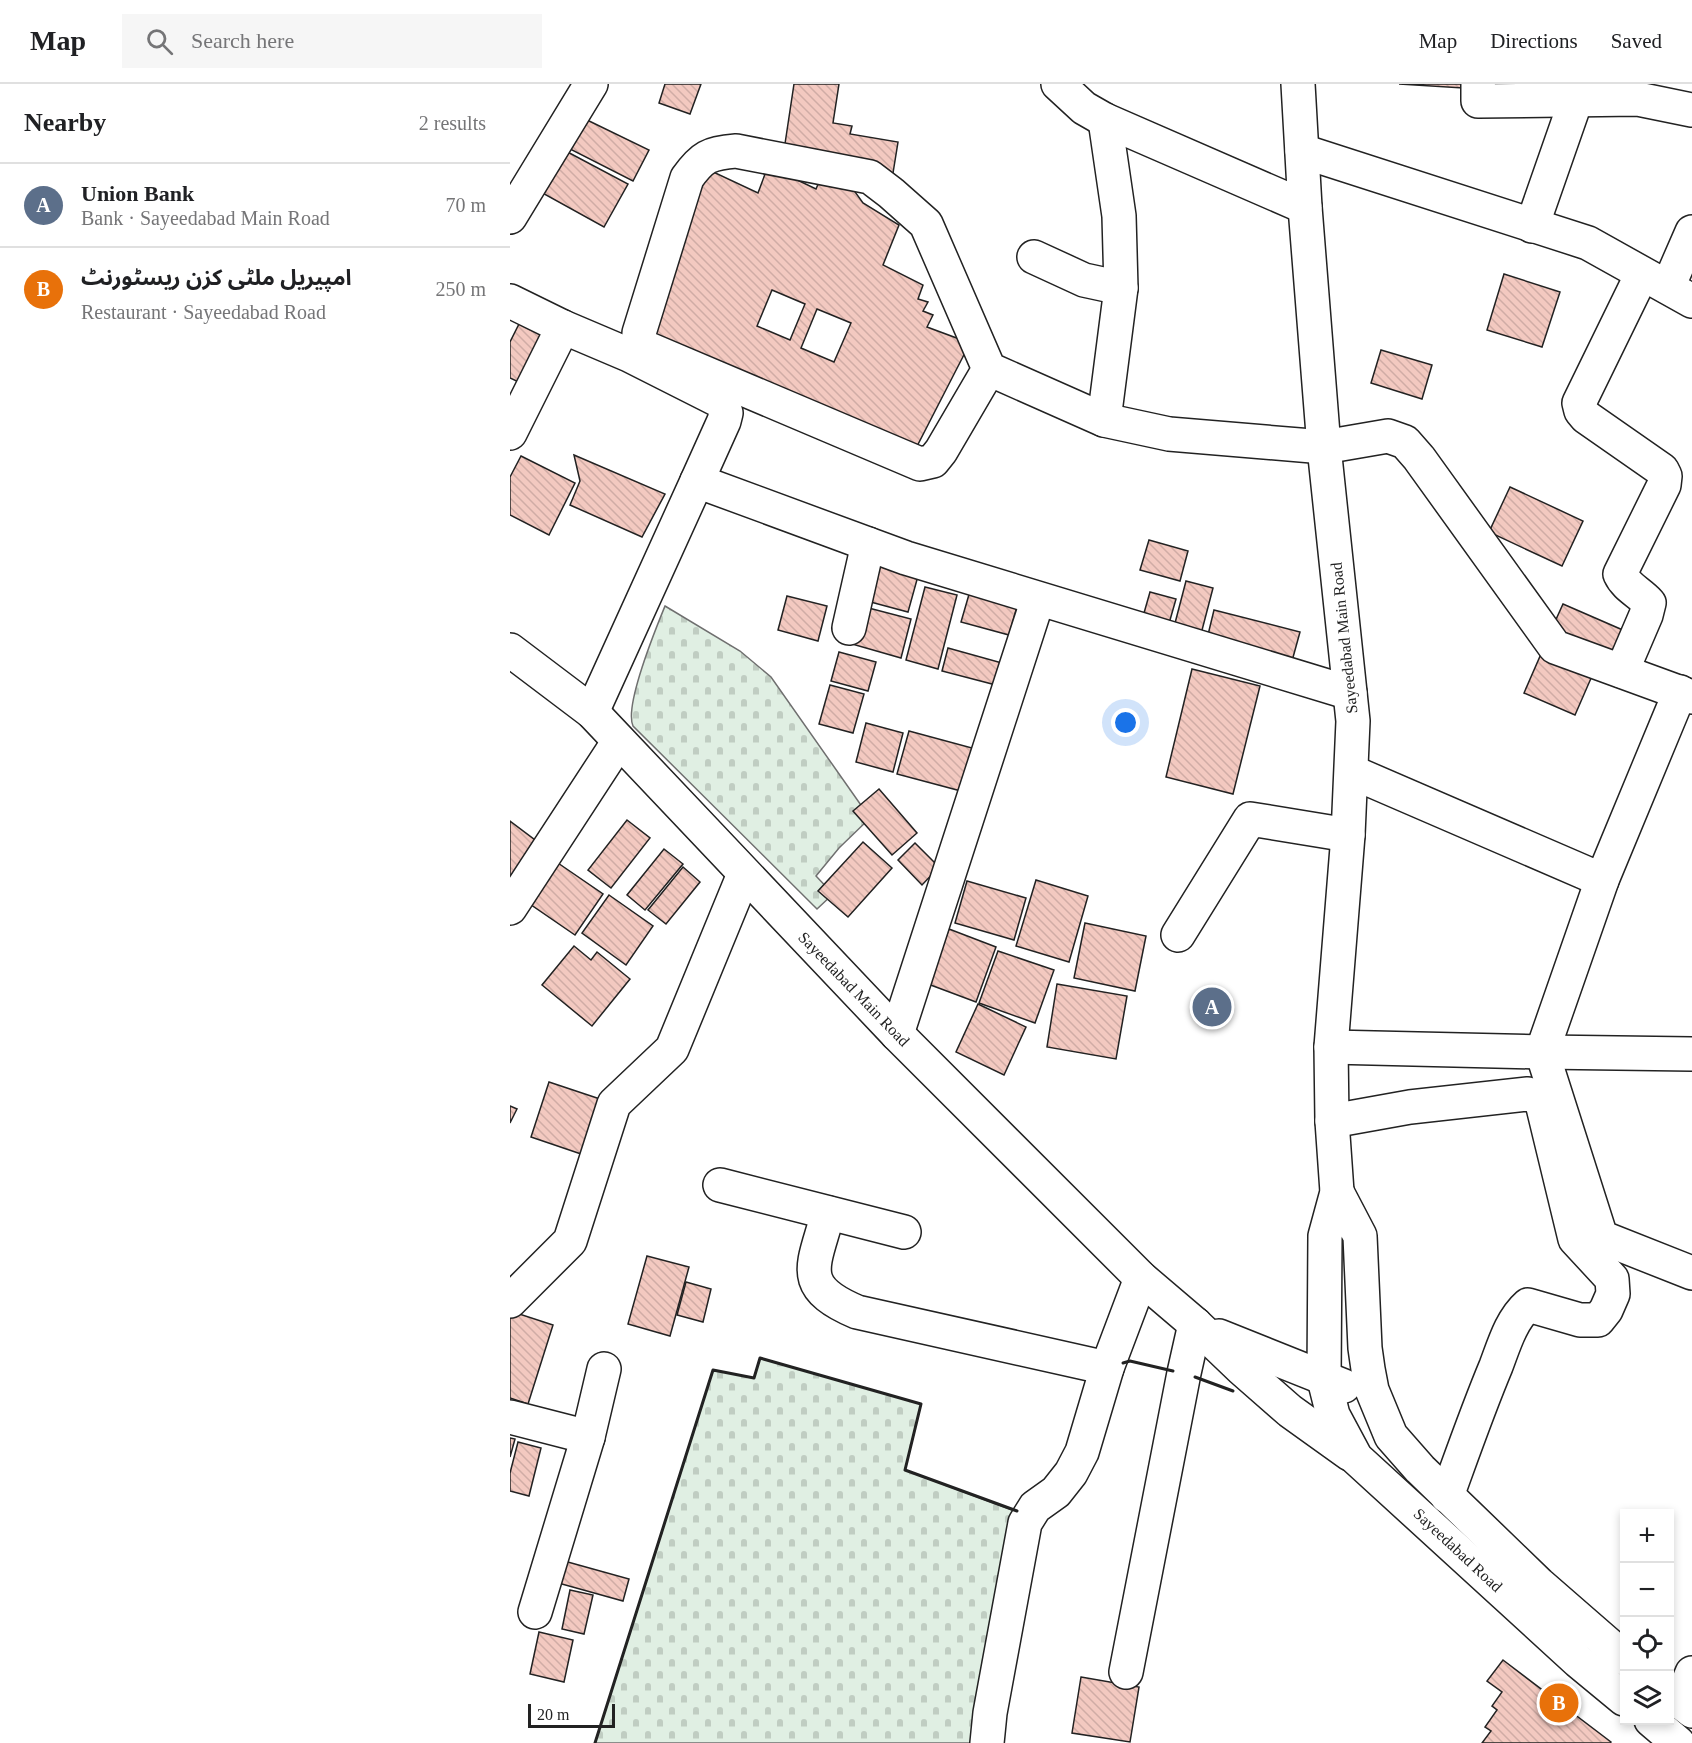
<!DOCTYPE html>
<html lang="en">
<head>
<meta charset="utf-8">
<style>
	:root { --surface:#fff; --page:#f6f6f6; --text:#202124; --muted:#757577; --line:#e0e0e0; --accent:#b45309 }
	body { margin:0; font-family:"Times New Roman","Noto Sans Arabic",serif; background:var(--page); color:var(--text) }
	.controls { position:absolute; right:18px; bottom:18px; display:grid; overflow:hidden; border-radius:0px; box-shadow:0 3px 9px #0003 }
	.controls button { width:54px; height:54px; display:grid; place-items:center; padding:0; border:0; border-bottom:2px solid var(--line); background:var(--surface); color:var(--text); font:30px sans-serif }
	.scale { position:absolute; left:18px; bottom:15px; width:87px; box-sizing:border-box; padding-left:6px; border:3px solid #222; border-top:0; font-size:16px; line-height:21px; white-space:nowrap; color:#222; -webkit-text-stroke:4px #fff; paint-order:stroke }
	.you { position:absolute; left:616px; top:639px; width:21px; height:21px; margin:-15px; border:4px solid #fff; border-radius:50%; background:#1a73e8; box-shadow:0 0 0 9px #1a73e833 }
	.badge { display:grid; place-items:center; width:39px; height:39px; border-radius:50%; background:var(--accent); color:#fff; font-size:20px; font-weight:700 }
	.pin { position:absolute; translate:-50% -50%; border:3px solid #fff; box-shadow:0 2px 6px #0006 }
	.list { margin:0; padding:0; list-style:none }
	h2 { display:flex; justify-content:space-between; align-items:center; height:78px; margin:0; padding:0 24px; font-size:26px }
	h2 small { font-size:20px; font-weight:400; color:var(--muted) }
	.list li { display:grid; grid-template-columns:39px 1fr auto; gap:18px; align-items:center; box-sizing:border-box; height:84px; padding:0 24px; border-top:2px solid var(--line) }
	.list b { display:block; font-size:22px; white-space:nowrap }
	.list p { margin:0; font-size:20px; white-space:nowrap; color:var(--muted) }
	.list em { font-size:20px; font-style:normal; color:var(--muted) }
	.icon { flex:none; width:33px; height:33px; fill:none; stroke:currentColor; stroke-width:2; stroke-linecap:round; stroke-linejoin:round }
	.map { position:relative; flex:none; width:1182px; height:1659px; overflow:hidden }
	header { display:flex; align-items:center; gap:36px; box-sizing:border-box; height:84px; padding:0 30px; background:var(--surface); border-bottom:2px solid var(--line) }
	header strong { font-size:28px }
	nav { display:flex; gap:33px; margin-inline-start:auto; font-size:21px }
	.search { width:420px; height:54px; background:var(--page); display:flex; align-items:center; gap:15px; box-sizing:border-box; padding:0 21px; border-radius:0px; color:var(--muted); font-size:22px }
	main { display:flex }
	aside { flex:1; background:var(--surface) }
	.map>svg:first-child { display:block }
</style>
</head>
<body>
<header>
<strong>Map</strong>
<div class="search"><svg class="icon" aria-label="search" viewBox="0 0 24 24"><circle cx="10" cy="10" r="6"/><path d="M15 15l6 6"/></svg>Search here</div>
<nav><a>Map</a><a>Directions</a><a>Saved</a></nav>
</header>
<main>
<aside>
<h2>Nearby<small>2 results</small></h2>
<ul class="list">
<li><span class="badge" style="background:#5c6f8a">A</span><div><b>Union Bank</b><p>Bank · Sayeedabad Main Road</p></div><em>70 m</em></li>
<li><span class="badge" style="background:#e8710a">B</span><div><b>امپیریل ملٹی کزن ریسٹورنٹ</b><p>Restaurant · Sayeedabad Road</p></div><em>250 m</em></li>
</ul>
</aside>
<div class="map">
<svg width="1182" height="1659" viewBox="0 0 1182 1659">
	<defs>
		<pattern id="cemetery-stones" width="16" height="16" patternUnits="userSpaceOnUse" patternTransform="scale(1.5)"><rect width="16" height="16" fill="#e0efe3"/><path d="M2 7V4a2 2 0 0 1 4 0v3zM10 15v-3a2 2 0 0 1 4 0v3z" fill="#c0cdc2"/></pattern>
		<pattern id="building-back-hatch" width="6" height="6" patternUnits="userSpaceOnUse" patternTransform="scale(1.5)"><rect width="6" height="6" fill="#f3c9c0"/><path d="M-1 5l2 2M0 0l6 6M5-1l2 2" fill="none" stroke="#d0aca5"/></pattern>
	</defs>
	<rect width="100%" height="100%" fill="#fff"/>
	<g fill="url(#cemetery-stones)" stroke="#6f6f6f" stroke-width="1.5">
		<path d="M155,522L230,567L261,593L360,734L329,764L306,792L323,810L307,825L123,642C114,622 146,544 155,522Z"/>
		<path d="M250,1274L411,1320L395,1386L510,1429L469,1659H85L203,1286L244,1294Z"/>
	</g>
	<g fill="url(#building-back-hatch)" stroke="#222" stroke-width="1.5" fill-rule="evenodd">
		<path d="M155,0H191L180,30L149,19Z"/>
		<path d="M284,0H329L323,39L342,42L340,50L388,58L383,89L273,73Z"/>
		<path d="M889,0H953V4Z"/>
		<path d="M75,35L139,66L123,97L60,65Z"/>
		<path d="M50,64L118,100L94,143L27,106Z"/>
		<path d="M258,82L306,105L312,91L343,105L353,119L389,141L373,181L413,201L408,215L418,218L413,227L423,231L417,243L460,259L403,370L136,255L197,85L248,109ZM262,206L295,220L280,256L247,242ZM307,225L341,239L324,278L291,264Z"/>
		<path d="M994,190L1050,208L1032,263L977,246Z"/>
		<path d="M12,234L41,249L15,301L0,294V258Z"/>
		<path d="M871,266L922,281L912,315L861,299Z"/>
		<path d="M64,371L155,410L132,453L60,421L70,397Z"/>
		<path d="M11,372L65,399L39,451L0,431V393Z"/>
		<path d="M1000,403L1073,437L1052,482L979,448Z"/>
		<path d="M639,456L678,467L670,497L630,486Z"/>
		<path d="M363,479L408,492L398,528L353,516Z"/>
		<path d="M676,497L703,504L691,550L664,543Z"/>
		<path d="M415,503L447,511L428,585L396,576Z"/>
		<path d="M460,507L508,519L499,551L451,538Z"/>
		<path d="M640,508L666,515L658,543L632,536Z"/>
		<path d="M277,512L317,522L308,557L268,546Z"/>
		<path d="M1053,520L1115,547L1100,579L1039,551Z"/>
		<path d="M351,522L401,535L391,574L342,560Z"/>
		<path d="M704,526L790,548L782,577L697,555Z"/>
		<path d="M438,564L492,579L486,601L432,587Z"/>
		<path d="M329,568L366,578L358,607L321,597Z"/>
		<path d="M1031,570L1082,592L1065,631L1014,609Z"/>
		<path d="M682,585L750,602L723,710L656,693Z"/>
		<path d="M320,601L354,610L343,649L309,640Z"/>
		<path d="M356,639L393,649L383,688L346,678Z"/>
		<path d="M399,647L462,664L451,707L387,690Z"/>
		<path d="M369,705L407,749L382,771L343,727Z"/>
		<path d="M117,736L140,754L101,804L78,786Z"/>
		<path d="M0,737L29,759L2,795L0,793Z"/>
		<path d="M353,758L382,784L338,833L308,807Z"/>
		<path d="M405,759L429,783L412,801L388,776Z"/>
		<path d="M154,765L173,780L135,826L117,811Z"/>
		<path d="M45,777L93,810L65,851L17,818Z"/>
		<path d="M173,783L190,798L156,840L138,826Z"/>
		<path d="M526,796L578,812L559,878L506,862Z"/>
		<path d="M457,797L516,814L504,856L445,839Z"/>
		<path d="M99,811L143,842L116,881L72,849Z"/>
		<path d="M575,839L636,852L625,907L564,894Z"/>
		<path d="M439,845L486,863L466,918L418,900Z"/>
		<path d="M64,862L81,876L87,868L120,895L82,942L32,901Z"/>
		<path d="M488,867L544,886L525,939L469,919Z"/>
		<path d="M547,900L617,912L606,975L537,963Z"/>
		<path d="M468,920L516,943L494,991L446,968Z"/>
		<path d="M39,998L96,1017L77,1072L21,1053Z"/>
		<path d="M0,1022L7,1025L0,1039Z"/>
		<path d="M137,1172L179,1183L160,1252L118,1240Z"/>
		<path d="M176,1198L201,1205L193,1238L167,1231Z"/>
		<path d="M0,1227L43,1241L18,1320L0,1314Z"/>
		<path d="M0,1354L5,1355L0,1373Z"/>
		<path d="M8,1358L31,1364L19,1412L0,1407V1389Z"/>
		<path d="M47,1475L119,1495L113,1517L41,1497Z"/>
		<path d="M60,1506L83,1511L74,1550L52,1545Z"/>
		<path d="M29,1548L63,1556L54,1598L20,1590Z"/>
		<path d="M993,1576L1101,1658L1100,1659H972L981,1647L975,1643L987,1626L982,1622L992,1608L977,1597Z"/>
		<path d="M571,1593L629,1603L620,1658L562,1649Z"/>
	</g>
	<g fill="none" stroke-linecap="round" stroke-linejoin="round">
		<g stroke="#222" stroke-width="36">
			<g id="minor">
				<path d="M548,0L574,24L595,36L795,123"/>
				<path d="M968,0V17L1128,15L1182,26"/>
				<path d="M792,67L1078,159L1182,217"/>
				<path d="M0,133L81,0"/>
				<path d="M1022,142L1066,16"/>
				<path d="M524,173L574,196L611,204"/>
				<path d="M1158,203L1182,148"/>
				<path d="M0,217L53,243L119,271L212,318L216,329L214,337L187,397L396,474L840,609"/>
				<path d="M479,285L431,367L423,377L410,380L134,263L129,256V249L177,94C192,73 199,69 226,67L360,93L381,109L416,140L479,285L594,336L659,350L814,363L878,352L895,358L909,374L1045,563L1182,613"/>
				<path d="M594,336L611,204L609,132L595,36"/>
				<path d="M0,349L53,243"/>
				<path d="M339,544L358,460"/>
				<path d="M1112,587L1136,531L1139,519C1129,508 1116,503 1110,490L1154,401L1155,392L1152,386L1076,333L1071,327L1069,319L1132,190"/>
				<path d="M1170,608L1092,796L1032,968L1091,1153L1182,1189"/>
				<path d="M82,628L187,397"/>
				<path d="M842,688L1092,796"/>
				<path d="M0,824L109,657"/>
				<path d="M668,851L740,735L838,751"/>
				<path d="M387,950L528,515"/>
				<path d="M821,963L1032,968L1182,970"/>
				<path d="M822,1037L900,1023L1018,1010L1029,1014L1033,1023L1065,1155L1102,1195L1103,1210L1096,1226L1088,1236H1070L1018,1221C1001,1236 994,1261 986,1282C968,1325 953,1368 937,1412"/>
				<path d="M210,1101L394,1148"/>
				<path d="M318,1129C304,1182 286,1202 347,1228L597,1284"/>
				<path d="M0,1217L60,1157L104,1020L162,965L234,790"/>
				<path d="M0,1333L78,1353"/>
				<path d="M25,1528L78,1353L94,1285"/>
				<path d="M616,1588L674,1289L685,1240"/>
				<path d="M1170,1618L1182,1589"/>
				<path d="M477,1659L480,1629L515,1439L525,1423L546,1408L561,1389L572,1368L597,1284L631,1194"/>
			</g>
		</g>
		<g stroke="#222" stroke-width="36">
			<g id="major">
				<path d="M788,0L795,123L814,363L843,637L838,751L821,963L822,1037L827,1108L815,1152L814,1295L823,1331L846,1374L1068,1577L1114,1615"/>
				<path d="M0,566L82,628L387,950L631,1194L685,1240L732,1285L780,1327L840,1370"/>
				<path d="M827,1108L850,1152L855,1264L858,1285L862,1306L881,1352L910,1385L1029,1500L1114,1574"/>
				<path d="M709,1252L834,1302"/>
				<path d="M1160,1610L1182,1627"/>
				<path d="M1141,1636L1168,1659"/>
			</g>
		</g>
		<use href="#minor" stroke="#fff" stroke-width="33"/>
		<use href="#major" stroke="#fff" stroke-width="33"/>
		<g stroke="#222" stroke-width="3">
			<path d="M613,1279L620,1277L663,1287"/>
			<path d="M685,1293L723,1307"/>
			<path d="M85,1659L203,1286L244,1294L250,1274L411,1320L395,1386L507,1427"/>
		</g>
	</g>
	<g text-anchor="middle" dominant-baseline="central" stroke-width="4.5" stroke-linejoin="round" paint-order="stroke">
		<g font-size="16" fill="#222" stroke="#fff">
			<text transform="translate(834 554) rotate(-96)">Sayeedabad Main Road</text>
			<text transform="translate(344 905) rotate(46)">Sayeedabad Main Road</text>
			<text transform="translate(948 1466) rotate(43)">Sayeedabad Road</text>
		</g>
	</g>
</svg>
<div class="controls">
<button>+</button>
<button>−</button>
<button><svg class="icon" aria-label="locate" viewBox="0 0 24 24"><circle cx="12" cy="12" r="6"/><path d="M12 2v4M12 18v4M2 12h4M18 12h4"/></svg></button>
<button><svg class="icon" aria-label="layers" viewBox="0 0 24 24"><path d="M12 4l9 5-9 5-9-5zM3 14l9 5 9-5"/></svg></button>
</div>
<div class="scale">20 m</div>
<div class="you"></div>
<div class="pin badge" style="left:702px;top:923px;background:#5c6f8a">A</div>
<div class="pin badge" style="left:1049px;top:1619px;background:#e8710a">B</div>
</div>
</main>
</body>
</html>
